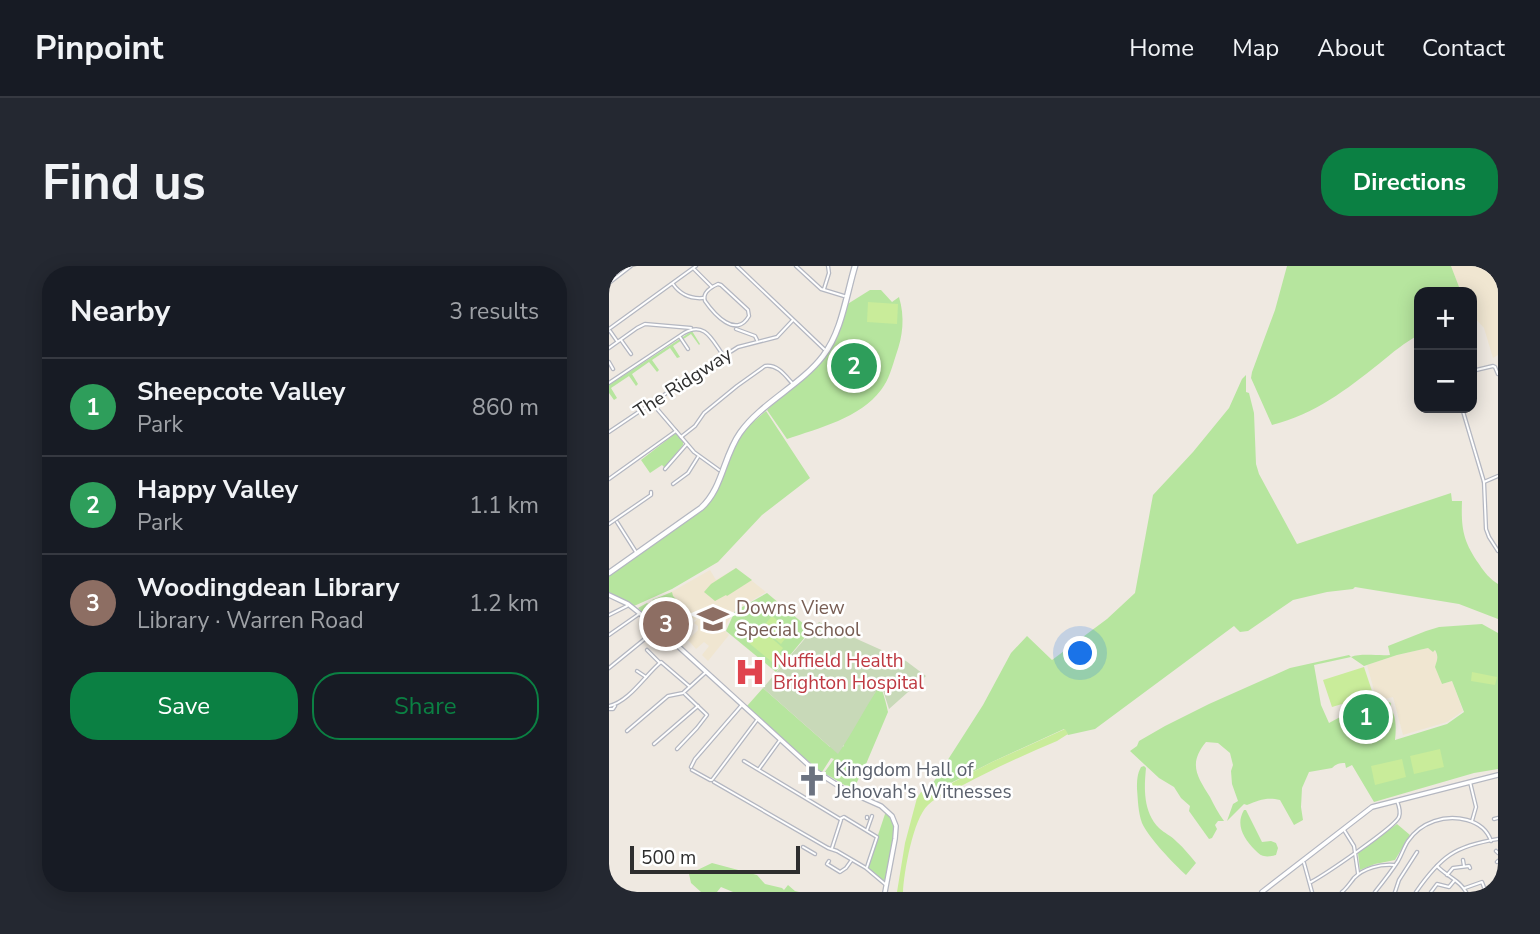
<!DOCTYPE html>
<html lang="en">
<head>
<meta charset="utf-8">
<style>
	:root { --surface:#171b24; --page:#242831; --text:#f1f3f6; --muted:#9ea1a6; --line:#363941; --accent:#0b8043 }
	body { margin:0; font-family:"Nunito Sans",sans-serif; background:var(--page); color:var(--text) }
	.controls { position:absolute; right:21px; top:21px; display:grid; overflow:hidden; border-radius:14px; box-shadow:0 4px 18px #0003 }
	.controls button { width:63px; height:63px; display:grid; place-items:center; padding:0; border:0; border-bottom:2px solid var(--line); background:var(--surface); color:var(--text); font:35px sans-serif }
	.scale { position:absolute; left:21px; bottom:18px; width:170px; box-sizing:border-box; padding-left:7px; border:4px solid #2e2e2e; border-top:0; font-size:19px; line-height:24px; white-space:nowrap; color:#2e2e2e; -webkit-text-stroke:5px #fff; paint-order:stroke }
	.you { position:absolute; left:472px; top:388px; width:24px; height:24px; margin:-18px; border:5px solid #fff; border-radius:50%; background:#1a73e8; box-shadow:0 0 0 10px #1a73e833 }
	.badge { display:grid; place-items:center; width:46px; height:46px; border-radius:50%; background:var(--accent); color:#fff; font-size:23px; font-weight:700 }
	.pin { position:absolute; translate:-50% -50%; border:4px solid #fff; box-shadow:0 2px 7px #0006 }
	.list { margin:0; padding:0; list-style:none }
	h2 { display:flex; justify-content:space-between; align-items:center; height:91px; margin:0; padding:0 28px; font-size:30px }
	h2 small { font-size:23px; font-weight:400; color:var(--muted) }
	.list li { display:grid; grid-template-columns:46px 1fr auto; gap:21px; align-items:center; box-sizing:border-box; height:98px; padding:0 28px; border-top:2px solid var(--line) }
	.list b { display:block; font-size:26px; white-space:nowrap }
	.list p { margin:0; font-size:23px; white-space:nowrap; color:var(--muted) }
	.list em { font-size:23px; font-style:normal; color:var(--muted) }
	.actions { display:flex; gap:14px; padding:21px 28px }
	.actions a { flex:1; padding:16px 0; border:2px solid var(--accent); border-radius:28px; text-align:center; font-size:24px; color:var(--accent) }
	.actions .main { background:var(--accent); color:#fff }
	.map { position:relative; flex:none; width:889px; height:626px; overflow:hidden; border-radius:28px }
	header { display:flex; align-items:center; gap:42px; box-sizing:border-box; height:98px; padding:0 35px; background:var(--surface); border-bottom:2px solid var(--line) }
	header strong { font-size:33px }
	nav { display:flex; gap:38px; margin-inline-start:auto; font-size:24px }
	.intro { display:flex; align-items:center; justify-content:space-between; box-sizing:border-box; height:168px; padding:0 42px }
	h1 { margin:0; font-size:49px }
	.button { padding:18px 32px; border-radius:28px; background:var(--accent); color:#fff; font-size:24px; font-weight:700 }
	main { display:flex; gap:42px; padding:0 42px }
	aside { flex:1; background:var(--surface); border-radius:28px; box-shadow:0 4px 18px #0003 }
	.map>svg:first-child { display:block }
</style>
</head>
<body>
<header>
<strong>Pinpoint</strong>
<nav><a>Home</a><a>Map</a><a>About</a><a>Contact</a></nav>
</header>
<div class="intro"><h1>Find us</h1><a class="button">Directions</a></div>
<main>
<aside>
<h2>Nearby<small>3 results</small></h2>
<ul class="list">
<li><span class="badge" style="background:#2e9e5b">1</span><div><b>Sheepcote Valley</b><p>Park</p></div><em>860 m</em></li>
<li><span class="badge" style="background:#2e9e5b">2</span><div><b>Happy Valley</b><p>Park</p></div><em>1.1 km</em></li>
<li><span class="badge" style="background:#8d6e63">3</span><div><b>Woodingdean Library</b><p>Library · Warren Road</p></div><em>1.2 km</em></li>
</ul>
<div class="actions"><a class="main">Save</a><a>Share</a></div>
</aside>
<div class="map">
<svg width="889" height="626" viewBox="0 0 889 626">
	<rect width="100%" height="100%" fill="#efe9e1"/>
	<g fill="#f0e6d1">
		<path d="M842,0H889V89L884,92L875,62L863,49V26H852Z"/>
		<path d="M127,302L157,326L125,345L116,361V365L120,369L99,395L93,389L100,380L95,376L87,383L79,374L89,364V360L85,357L94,346L86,354L76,346L65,359L52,348L45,356L29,342L64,325L101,304L107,314Z"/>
		<path d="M819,382L827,386L829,395L827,398L833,418L843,415L854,445L838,456L794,469L784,431L768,435L758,399L788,389Z"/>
	</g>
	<g fill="#b6e59e" fill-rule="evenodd">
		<path d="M678,0H842L852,26H810V69C796,76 783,87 771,97C737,124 706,148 663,159L642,112L643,106L666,44Z"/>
		<path d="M261,24H272L283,36L290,31C296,51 294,70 287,89C283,101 280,114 272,124C251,152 210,162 178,173L158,144L216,90L237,39Z"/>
		<path d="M83,65L91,78L90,79L82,68L64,80L71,91L68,92L61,82L43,94L50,104L48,106L40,96L23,108L29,118L27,120L20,110L2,122L8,132L5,134L0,127V119Z"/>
		<path d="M637,109V126L640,127L645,147L647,198L650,208L688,278L842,227L843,235H853C852,262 854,275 870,298C875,306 881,313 889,318V353L850,338L746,321L744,323L718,326L684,334L639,365L631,366L625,360L486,463L459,469L455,463L383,496L328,524L324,517L374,439L402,387L418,370L443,394L498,353L526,327L544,229L584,186L620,142L633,113Z"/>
		<path d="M157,145L201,212L153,249L109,296L63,323L25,340L0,326V310L98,239L108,225L121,189L130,171L135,164Z"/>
		<path d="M67,167L74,176V179L56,202L53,199L41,207L32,194Z"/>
		<path d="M127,302L143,314L118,330L117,329L106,335L95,326L102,318Z"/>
		<path d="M63,326L64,330L76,343L75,345L76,346L65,359L52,348L45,356L29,342L38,337L44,342L48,339L43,334Z"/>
		<path d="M158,327L202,364L167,406L117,365L126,345Z"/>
		<path d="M873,358L889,367V503L865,507L765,536L743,499L737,502L736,497C730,497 727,498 723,502L700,506L693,522L692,541L694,554L685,559L671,534C658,531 650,534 638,539L635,538L618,555L624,538L629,535L623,518L622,505L624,499L621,487L609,477L597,476C579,498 588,510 601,531C605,539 609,547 615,555H609L606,559L608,563L603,572L600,573L580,545L581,540L572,532L565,521L550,512L521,485L528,480L530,475L556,460L600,438L681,402L740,389L742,391C752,387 769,390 781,389L779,380L817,365L830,361ZM819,382L824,386L826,384C830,391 828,394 826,401L833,418L843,415L855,446L838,458L786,474C787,464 788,450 781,442L782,437L780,436L733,450L720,457L712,439L705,399L742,391L755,400L788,389Z"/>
		<path d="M271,419C273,422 278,440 279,446L257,498L244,524L215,507L225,493L222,492L213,506L210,504L183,482L138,440L154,422L221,481H234L235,479L233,475Z"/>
		<path d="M535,500L537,502C535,522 534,546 550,562C555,567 563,570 568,576C575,582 581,590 587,597L577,609C565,598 539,571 533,557C529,546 529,534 528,523C528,515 528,508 532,501Z"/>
		<path d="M635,544H637L653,576L662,575L667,577L669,582L667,589C664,590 658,591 655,590C652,590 648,586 646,584C635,573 626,559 635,544Z"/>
		<path d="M277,545L284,557L285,571L275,617L258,602Z"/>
		<path d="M788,558L801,569L786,594L766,598L751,604L749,587Z"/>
		<path d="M103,597L148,609L156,618L173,622L175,624L179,619L186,625L190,626H124L112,621L108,626H92L82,617L80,608Z"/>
	</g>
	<path fill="#c8d9b8" d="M210,356L297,395L317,410L280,443L272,418C256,441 245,465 229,488L154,422Z"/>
	<g fill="#c9ec9a">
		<path d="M259,36L289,38L288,58L258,56Z"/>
		<path d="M163,350L182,365L172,378L153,362Z"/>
		<path d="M152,363L174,382L163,396L140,377Z"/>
		<path d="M755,401L766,434L735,444L733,438L723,441L714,414Z"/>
		<path d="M863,406L888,411L886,419L862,415Z"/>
		<path d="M456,463L459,468L448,475C417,488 386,502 356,518C344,524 328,530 319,539C304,553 295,606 294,626H288L296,577L308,532L312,526L320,529L383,496Z"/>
		<path d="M831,483L835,501L805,508L801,490Z"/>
		<path d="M793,493L797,511L766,519L762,500Z"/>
	</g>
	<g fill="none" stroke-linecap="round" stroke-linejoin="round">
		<g stroke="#b4b7c1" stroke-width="4.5">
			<g id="minor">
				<path d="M128,0L215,83"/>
				<path d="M187,0L212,23L235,30"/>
				<path d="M85,3L103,21"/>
				<path d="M0,17L22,0"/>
				<path d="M64,18C71,28 81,33 94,32"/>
				<path d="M109,18L112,19L139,44L140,50C127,73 105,48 96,35C93,27 102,21 109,18Z"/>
				<path d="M215,23L220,7L219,0"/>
				<path d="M0,63L87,0"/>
				<path d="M127,63L146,70L148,74"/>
				<path d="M1,65L8,75"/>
				<path d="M71,71L79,83"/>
				<path d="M12,74L22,88"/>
				<path d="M0,82L28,62L36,58L82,62"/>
				<path d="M0,96L4,103"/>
				<path d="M863,105L884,100L886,101L889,108"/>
				<path d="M0,117L75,67C96,55 103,74 114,89"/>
				<path d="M43,137L85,186L110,204"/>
				<path d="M853,142L875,216L877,263L880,271L889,285"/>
				<path d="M0,166L77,114L129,81L168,71L184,54"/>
				<path d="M72,171L86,160L95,147L128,120L156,100C168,98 176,109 183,117"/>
				<path d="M56,203L77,179"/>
				<path d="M0,213L67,165"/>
				<path d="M875,216L889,210"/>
				<path d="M64,218L79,207L89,191"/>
				<path d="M8,256L27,286"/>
				<path d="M0,258L42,229V226"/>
				<path d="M0,349L18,340"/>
				<path d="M0,369L30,348"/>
				<path d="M38,384L50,396"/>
				<path d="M0,402L48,363"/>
				<path d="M28,405L37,411"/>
				<path d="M0,440C20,436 37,408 52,396L80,420"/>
				<path d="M0,443H4L6,440"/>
				<path d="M18,465L59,430L74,427L97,406"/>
				<path d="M45,478L89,440"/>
				<path d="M68,483L88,462L98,449L76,428"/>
				<path d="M135,495L231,553L235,551L268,571L258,601"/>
				<path d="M82,501L86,493L132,440"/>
				<path d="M150,503L171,474"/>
				<path d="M83,504L101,514H103L148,454"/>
				<path d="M105,516L219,582L228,585L257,602L276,618"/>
				<path d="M861,516L867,541L863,555"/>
				<path d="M258,552V551"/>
				<path d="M885,553L889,552"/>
				<path d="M258,564L263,550"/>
				<path d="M735,564L745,580L749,607"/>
				<path d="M194,581L206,588"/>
				<path d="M223,582L232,554"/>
				<path d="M887,585L889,587"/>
				<path d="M854,594L855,600"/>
				<path d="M220,595L218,598L231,606L237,602L242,595"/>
				<path d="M888,596L889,595"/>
				<path d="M695,597L703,626"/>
				<path d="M828,600C837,610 851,614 857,626"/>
				<path d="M838,609L844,602L860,600L861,602"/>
				<path d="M702,616C715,609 785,562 790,551C792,546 790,540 788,535"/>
				<path d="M856,622L873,616L876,624"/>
				<path d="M733,626C738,622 741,617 745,612C755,602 771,598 785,599"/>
				<path d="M766,626C774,616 782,606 789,595C793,588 795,581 799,575C812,556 836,548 858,554C869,557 878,563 882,575"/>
				<path d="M786,626L790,614L808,586"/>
				<path d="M807,626C832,590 846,580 889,573"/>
				<path d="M822,626L828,618L840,621L845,615"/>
			</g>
		</g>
		<g stroke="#b4b7c1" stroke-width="6">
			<g id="tertiary">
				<path d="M0,329L19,338L49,362L205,504L236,524L272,540L283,550L287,560L286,573L276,626"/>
				<path d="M653,626L763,541L889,509"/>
			</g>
		</g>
		<g stroke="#b4b7c1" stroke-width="7">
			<path id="secondary" d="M0,307L92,242C114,222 114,191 131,167C152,137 192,119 214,90C233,65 237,30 246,0"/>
		</g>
		<use href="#minor" stroke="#fff" stroke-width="2"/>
		<use href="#tertiary" stroke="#fff" stroke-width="3.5"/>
		<use href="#secondary" stroke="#fff" stroke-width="4.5"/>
	</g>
	<defs>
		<g id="school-bare" transform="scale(2.415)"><path d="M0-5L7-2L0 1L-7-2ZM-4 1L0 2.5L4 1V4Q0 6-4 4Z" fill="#8d6e63" stroke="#fff" stroke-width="2.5" paint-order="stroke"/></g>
		<g id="hospital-bare" transform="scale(2.415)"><path d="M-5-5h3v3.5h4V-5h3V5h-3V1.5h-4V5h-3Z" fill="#e0444e" stroke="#fff" stroke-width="2.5" paint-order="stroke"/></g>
		<g id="church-bare" transform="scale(2.415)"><path d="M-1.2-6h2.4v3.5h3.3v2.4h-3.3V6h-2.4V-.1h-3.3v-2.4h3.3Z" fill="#6b7280" stroke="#fff" stroke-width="2.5" paint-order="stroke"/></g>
	</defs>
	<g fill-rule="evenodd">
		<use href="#school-bare" x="104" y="353"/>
		<use href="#hospital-bare" x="141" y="406"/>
		<use href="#church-bare" x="203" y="515"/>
	</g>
	<g text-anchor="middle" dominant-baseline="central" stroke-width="5" stroke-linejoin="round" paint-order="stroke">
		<g font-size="19" fill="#2e2e2e" stroke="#fff">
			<text transform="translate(74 117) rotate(-33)">The Ridgway</text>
		</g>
		<g font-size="19" fill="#785e54" stroke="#fff" text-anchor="start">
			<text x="127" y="342">Downs View<tspan x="127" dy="22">Special School</tspan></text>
		</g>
		<g font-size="19" fill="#be3a42" stroke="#fff" text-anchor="start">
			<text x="164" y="395">Nuffield Health<tspan x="164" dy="22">Brighton Hospital</tspan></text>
		</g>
		<g font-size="19" fill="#5b616d" stroke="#fff" text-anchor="start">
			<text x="226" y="504">Kingdom Hall of<tspan x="226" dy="22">Jehovah's Witnesses</tspan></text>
		</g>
	</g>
</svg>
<div class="controls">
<button>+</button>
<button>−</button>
</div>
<div class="scale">500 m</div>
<div class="you"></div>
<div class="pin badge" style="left:757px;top:451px;background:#2e9e5b">1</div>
<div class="pin badge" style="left:245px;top:100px;background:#2e9e5b">2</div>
<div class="pin badge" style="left:57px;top:358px;background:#8d6e63">3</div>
</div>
</main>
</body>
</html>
